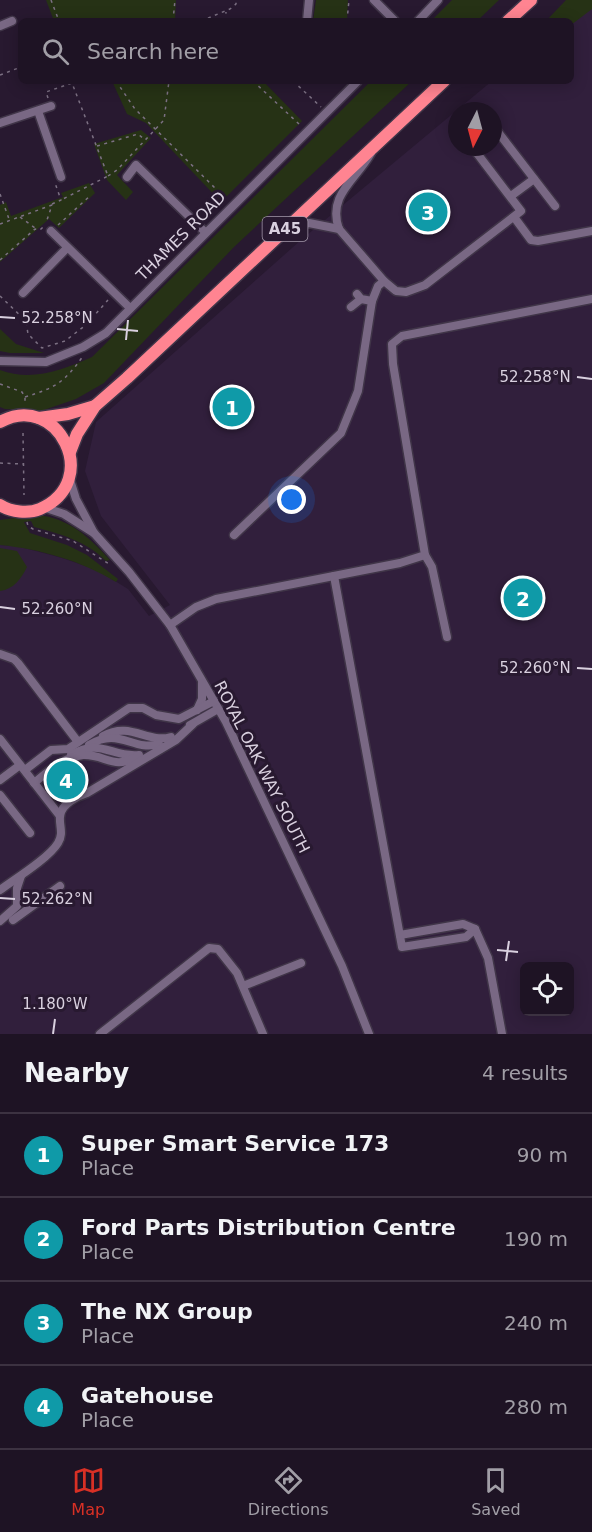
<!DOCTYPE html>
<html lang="en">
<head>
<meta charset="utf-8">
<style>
	:root { --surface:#1e1324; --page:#2b2031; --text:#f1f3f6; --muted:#a19ea6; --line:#3c3241; --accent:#d93025 }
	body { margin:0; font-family:"DejaVu Sans",sans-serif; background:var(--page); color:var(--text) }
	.controls { position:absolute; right:18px; bottom:18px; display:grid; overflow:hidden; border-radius:9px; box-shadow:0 3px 15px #0003 }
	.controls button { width:54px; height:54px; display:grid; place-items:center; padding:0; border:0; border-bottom:2px solid var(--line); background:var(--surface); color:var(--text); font:30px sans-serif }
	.compass { position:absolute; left:448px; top:102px; width:54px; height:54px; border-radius:50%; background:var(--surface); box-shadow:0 3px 15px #0003; rotate:186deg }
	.you { position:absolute; left:292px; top:500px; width:21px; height:21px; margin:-15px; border:4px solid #fff; border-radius:50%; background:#1a73e8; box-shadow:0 0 0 9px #1a73e833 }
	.badge { display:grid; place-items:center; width:39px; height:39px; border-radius:50%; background:var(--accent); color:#fff; font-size:20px; font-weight:700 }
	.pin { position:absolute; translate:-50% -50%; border:3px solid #fff; box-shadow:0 2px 6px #0006 }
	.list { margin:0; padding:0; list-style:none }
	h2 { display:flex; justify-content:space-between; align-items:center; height:78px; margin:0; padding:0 24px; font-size:26px }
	h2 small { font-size:20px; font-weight:400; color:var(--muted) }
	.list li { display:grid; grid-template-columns:39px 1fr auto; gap:18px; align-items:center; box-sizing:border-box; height:84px; padding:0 24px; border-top:2px solid var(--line) }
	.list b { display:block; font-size:22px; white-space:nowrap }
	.list p { margin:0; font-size:20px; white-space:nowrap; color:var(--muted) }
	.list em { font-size:20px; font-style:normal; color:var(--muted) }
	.icon { flex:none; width:33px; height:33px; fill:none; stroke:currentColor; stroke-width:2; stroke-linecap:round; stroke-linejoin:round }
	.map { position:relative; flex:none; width:592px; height:1034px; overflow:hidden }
	.search { position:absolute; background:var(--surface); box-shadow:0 3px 15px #0003; left:18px; right:18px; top:18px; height:66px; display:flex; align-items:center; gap:15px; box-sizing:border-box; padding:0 21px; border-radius:9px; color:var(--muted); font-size:22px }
	.sheet { height:414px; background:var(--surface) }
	nav { display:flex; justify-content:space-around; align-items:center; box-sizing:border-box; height:84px; border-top:2px solid var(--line); background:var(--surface); font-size:16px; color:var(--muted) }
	nav a { display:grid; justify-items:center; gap:3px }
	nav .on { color:var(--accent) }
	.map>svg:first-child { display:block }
</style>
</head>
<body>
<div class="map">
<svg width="592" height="1034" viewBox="0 0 592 1034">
	<rect width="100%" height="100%" fill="#281930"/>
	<path fill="#311f3c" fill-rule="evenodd" d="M592,0V1034H0V545L17,546L62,558L97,570L128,589L149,616L170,605L101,516L85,471L96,422L301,240L492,81H571V21ZM457,111H493V147H457ZM524,966H570V1012H524Z"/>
	<g fill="#263215">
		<path d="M46,0H176L175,21H54Z"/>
		<path d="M316,0H348L347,21H313Z"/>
		<path d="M452,0H499L477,21H431Z"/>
		<path d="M566,0H592V9L571,25V21H546Z"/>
		<path d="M112,81H263L302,121L221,202L146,123L127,114Z"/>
		<path d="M371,81H412L234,247L104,383L76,399L41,411L5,409L0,407V370C32,382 62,370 92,357Z"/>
		<path d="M141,130L151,138L117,175L133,192L126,200L107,180L94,144Z"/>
		<path d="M89,183L95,193L59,228L49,219L0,262V205L6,202L11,216L63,197L61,193Z"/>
		<path d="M0,329L16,344L44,353H10L0,351Z"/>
		<path d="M37,515C69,518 89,537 110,560L106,561C86,541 61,534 34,527L31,521L24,522L30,533L67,545L87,555L118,579L116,582C82,561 40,549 0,545V520Z"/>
		<path d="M0,548L17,551L27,567C21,579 14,589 0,591Z"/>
	</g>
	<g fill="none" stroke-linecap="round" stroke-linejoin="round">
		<g stroke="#403548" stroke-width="11">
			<g id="minor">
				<path d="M374,0L395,21"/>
				<path d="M307,21L309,0"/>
				<path d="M418,21L438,0"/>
				<path d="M0,26L12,21"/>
				<path d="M38,111L61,177"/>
				<path d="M0,123L51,106"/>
				<path d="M498,132L555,206"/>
				<path d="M371,153C356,180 327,195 339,229L384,281L396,291L406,292L425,285L521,211L473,148"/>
				<path d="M127,177L136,165L205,232"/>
				<path d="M511,196L534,179"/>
				<path d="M514,217L531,240L538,241L592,231"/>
				<path d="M288,230L309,223L339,229"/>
				<path d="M51,231L130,308"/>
				<path d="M23,293L67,248"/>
				<path d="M357,294L361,299L372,301"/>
				<path d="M351,307L361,299"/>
				<path d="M0,361L46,362L83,347L106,333L358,81"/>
				<path d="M69,477L76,499L94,533L129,572L170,625L226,722L342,966L369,1034"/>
				<path d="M43,507L64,514L94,533"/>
				<path d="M234,535L341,433L358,391L372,301L378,286L384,281"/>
				<path d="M425,555L432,567L447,637"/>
				<path d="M334,576L402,947L466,937L475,929L488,958L502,1034"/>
				<path d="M170,625L196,607L216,599L400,563L425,555L393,364L392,344L402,336L592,299"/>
				<path d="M0,654L14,659L18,663L78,742"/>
				<path d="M197,710L202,699V683"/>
				<path d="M190,725L218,709"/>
				<path d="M103,736C131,721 147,744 171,737"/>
				<path d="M0,739L60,816"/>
				<path d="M89,745C119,726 133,752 159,744"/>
				<path d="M71,755C101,737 111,758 139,755"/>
				<path d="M25,770L51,750L68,749L129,708H143L156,715L179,719L214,701"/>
				<path d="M0,780L20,765"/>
				<path d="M34,783C49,771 63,757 83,755C106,754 113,771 138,756"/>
				<path d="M0,795L30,833"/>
				<path d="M0,890C15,879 49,858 58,843C64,833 59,826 60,816C61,804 78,796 87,793L176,740L193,724"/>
				<path d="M13,920L60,886"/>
				<path d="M0,921L17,906V888L21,876"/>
				<path d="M400,935L463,924L475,929"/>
				<path d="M243,986L301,963"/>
				<path d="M100,1034L209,948L218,949L237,973L263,1034"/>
			</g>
		</g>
		<g stroke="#403548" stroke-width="15">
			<g id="highway">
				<path d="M508,21L531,0"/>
				<path d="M39,418L68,414L95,406"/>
				<path d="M0,422C57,390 104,481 40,509C28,514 11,512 0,505"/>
				<path d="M70,452L77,434L95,406L127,378L444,81"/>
			</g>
		</g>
		<g stroke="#7c7083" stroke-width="1.5" stroke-dasharray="3 4.5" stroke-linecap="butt">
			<path d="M51,0L59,21"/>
			<path d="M173,21L175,0"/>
			<path d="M201,21L230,9L236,4V0"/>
			<path d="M225,21L226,12"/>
			<path d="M347,21L349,0"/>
			<path d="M0,75L21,67"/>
			<path d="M116,81L135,109L216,189"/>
			<path d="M253,81L299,124"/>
			<path d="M293,81L321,107"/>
			<path d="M48,98L46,92L72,83L108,176L61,200"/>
			<path d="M97,146L138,134L145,140"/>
			<path d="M108,176L117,170L164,120L169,81"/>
			<path d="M0,194L9,219"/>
			<path d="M52,204L61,200L55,183"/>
			<path d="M20,217L35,228"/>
			<path d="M0,224L52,205L46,223"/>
			<path d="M58,225L91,195"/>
			<path d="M0,260L35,229L40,230L43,227"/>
			<path d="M0,296L26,321L28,334L42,348L65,341L86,325L108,300"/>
			<path d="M0,384L22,392L25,397V404"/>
			<path d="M25,397C55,388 65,382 83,356"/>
			<path d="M23,433L24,495"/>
			<path d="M0,463L23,464"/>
			<path d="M27,522L28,526L33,529L73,541L109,564"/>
		</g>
		<use href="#minor" stroke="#796884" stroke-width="8"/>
		<use href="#highway" stroke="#ff8491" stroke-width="12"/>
	</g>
	<path fill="none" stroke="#d9d0df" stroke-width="2" d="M0,317L15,318M117,329L138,331M126,340L128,320M577,377L592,379M0,607L15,609M577,668L592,669M0,898L15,899M497,950L518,952M506,961L509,941M53,1034L55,1019"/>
	<g text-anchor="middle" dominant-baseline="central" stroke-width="6" stroke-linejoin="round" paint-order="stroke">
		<rect fill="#281930" stroke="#a499aa" stroke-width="1.5" x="262.5" y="217" width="45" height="24" rx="4.5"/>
		<g font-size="15" font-weight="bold" fill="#d9d0df">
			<text x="285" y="229">A45</text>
		</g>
		<g font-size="16" fill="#d9d0df" stroke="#281930">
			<text transform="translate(181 236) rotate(-45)">THAMES ROAD</text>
			<text transform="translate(262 767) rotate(63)">ROYAL OAK WAY SOUTH</text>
		</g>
	</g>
	<g font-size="15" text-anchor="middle" fill="#d9d0df" stroke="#281930" stroke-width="6" stroke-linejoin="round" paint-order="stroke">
		<text x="57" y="323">52.258°N</text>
		<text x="535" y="382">52.258°N</text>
		<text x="57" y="614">52.260°N</text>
		<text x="535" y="673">52.260°N</text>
		<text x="57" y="904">52.262°N</text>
		<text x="55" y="1009">1.180°W</text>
	</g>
</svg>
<div class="controls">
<button><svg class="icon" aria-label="locate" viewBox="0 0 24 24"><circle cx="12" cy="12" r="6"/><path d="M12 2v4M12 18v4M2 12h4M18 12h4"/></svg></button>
</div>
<svg class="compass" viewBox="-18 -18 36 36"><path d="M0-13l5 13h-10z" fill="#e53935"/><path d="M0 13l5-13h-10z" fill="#a19ea6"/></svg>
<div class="you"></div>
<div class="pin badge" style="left:232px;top:407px;background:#0f9aa8">1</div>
<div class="pin badge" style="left:523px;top:598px;background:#0f9aa8">2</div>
<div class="pin badge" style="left:428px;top:212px;background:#0f9aa8">3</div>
<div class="pin badge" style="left:66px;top:780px;background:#0f9aa8">4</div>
<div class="search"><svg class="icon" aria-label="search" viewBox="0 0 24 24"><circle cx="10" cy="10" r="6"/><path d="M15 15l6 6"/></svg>Search here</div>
</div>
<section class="sheet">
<h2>Nearby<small>4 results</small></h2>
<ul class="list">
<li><span class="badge" style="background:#0f9aa8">1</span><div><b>Super Smart Service 173</b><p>Place</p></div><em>90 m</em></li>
<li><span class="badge" style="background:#0f9aa8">2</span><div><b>Ford Parts Distribution Centre</b><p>Place</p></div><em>190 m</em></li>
<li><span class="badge" style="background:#0f9aa8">3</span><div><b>The NX Group</b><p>Place</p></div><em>240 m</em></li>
<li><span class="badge" style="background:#0f9aa8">4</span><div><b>Gatehouse</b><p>Place</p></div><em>280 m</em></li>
</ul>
</section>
<nav>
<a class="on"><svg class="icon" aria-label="map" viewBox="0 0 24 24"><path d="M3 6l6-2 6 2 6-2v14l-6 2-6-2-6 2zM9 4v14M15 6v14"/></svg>Map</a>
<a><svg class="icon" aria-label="directions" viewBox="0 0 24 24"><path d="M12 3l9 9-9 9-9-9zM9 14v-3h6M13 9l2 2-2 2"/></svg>Directions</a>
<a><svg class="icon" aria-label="saved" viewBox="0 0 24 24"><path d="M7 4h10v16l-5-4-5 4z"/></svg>Saved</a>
</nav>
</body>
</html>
